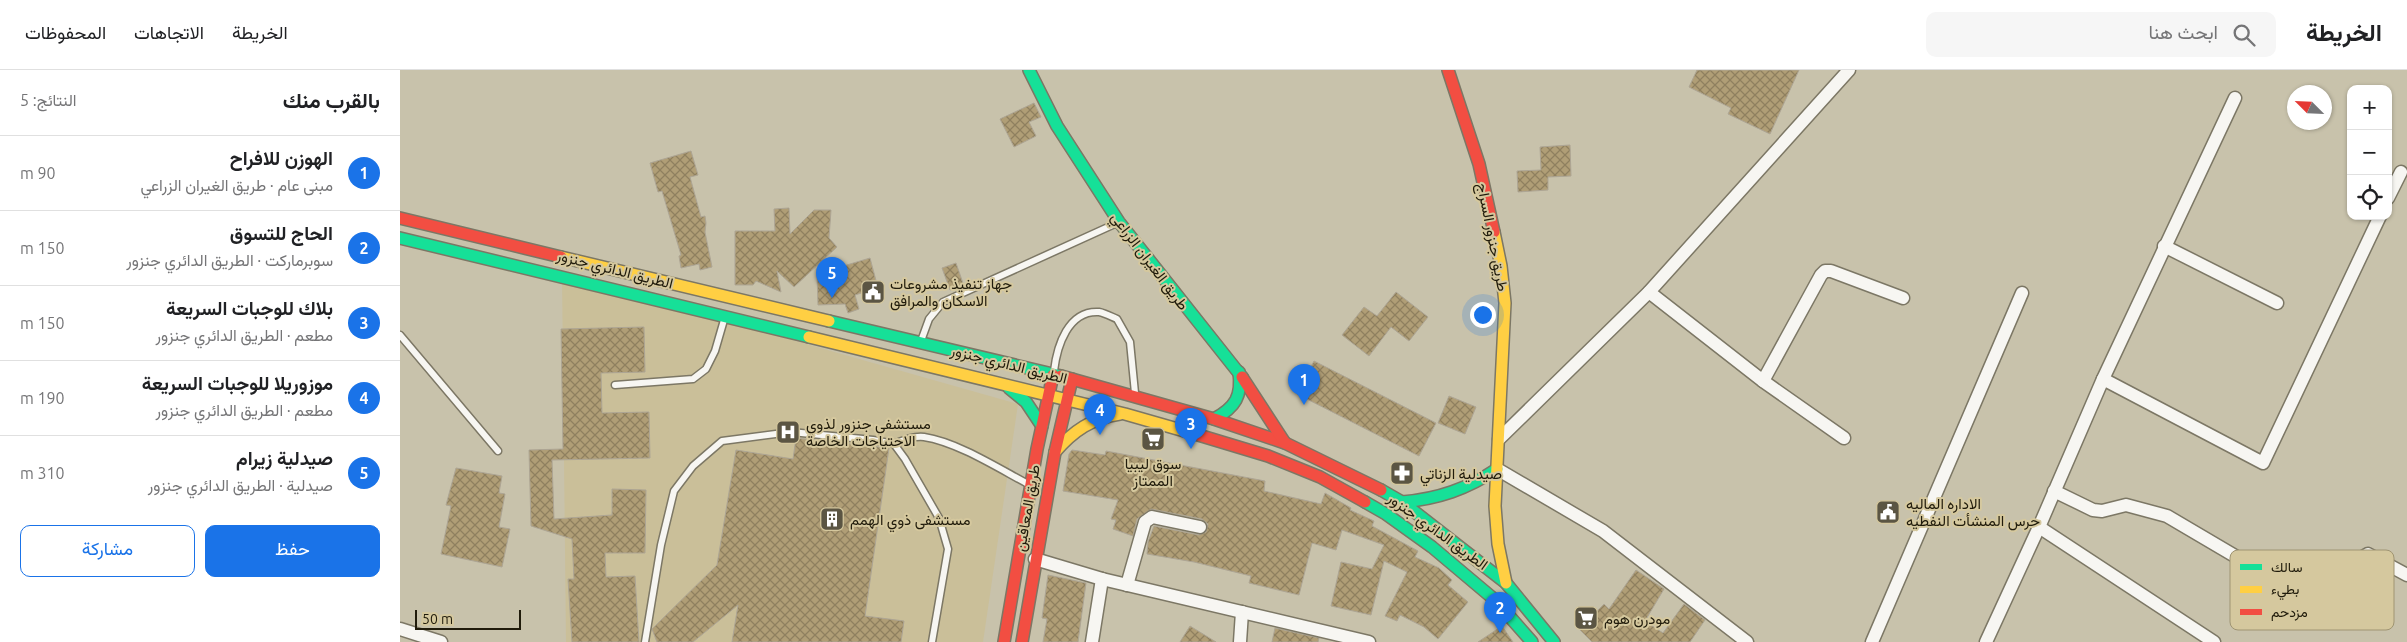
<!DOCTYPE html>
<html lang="ar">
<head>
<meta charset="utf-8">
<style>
	:root { --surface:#fff; --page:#f6f6f6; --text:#202124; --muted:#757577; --line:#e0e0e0; --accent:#1a73e8 }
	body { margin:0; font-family:Ubuntu,Vazirmatn,sans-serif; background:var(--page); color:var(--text); direction:rtl }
	.controls { position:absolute; right:15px; top:15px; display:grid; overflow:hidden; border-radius:10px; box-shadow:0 1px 4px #0004 }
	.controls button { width:45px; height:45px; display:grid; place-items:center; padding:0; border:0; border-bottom:1px solid var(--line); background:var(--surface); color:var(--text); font:25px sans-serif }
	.compass { position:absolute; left:1887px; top:15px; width:45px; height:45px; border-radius:50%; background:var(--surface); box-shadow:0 1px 4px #0004; rotate:294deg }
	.scale { position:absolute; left:15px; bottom:12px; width:106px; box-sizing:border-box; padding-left:5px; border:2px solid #201b0b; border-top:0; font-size:14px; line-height:18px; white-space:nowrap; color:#201b0b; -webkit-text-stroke:4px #d5c89e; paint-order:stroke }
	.you { position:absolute; left:1082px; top:244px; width:18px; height:18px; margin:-12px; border:4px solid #fff; border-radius:50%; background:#1a73e8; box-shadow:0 0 0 8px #1a73e833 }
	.badge { display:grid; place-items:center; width:32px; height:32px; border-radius:50%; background:var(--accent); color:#fff; font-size:16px; font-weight:700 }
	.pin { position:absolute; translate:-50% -41px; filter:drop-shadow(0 1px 2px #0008) }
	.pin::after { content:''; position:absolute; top:26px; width:18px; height:15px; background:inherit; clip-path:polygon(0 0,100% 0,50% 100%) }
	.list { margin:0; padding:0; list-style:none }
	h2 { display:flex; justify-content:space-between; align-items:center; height:65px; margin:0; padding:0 20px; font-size:21px }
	h2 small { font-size:16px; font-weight:400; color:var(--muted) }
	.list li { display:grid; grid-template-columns:32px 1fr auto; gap:15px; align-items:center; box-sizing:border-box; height:75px; padding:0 20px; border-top:1px solid var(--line) }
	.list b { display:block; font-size:19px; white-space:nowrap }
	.list p { margin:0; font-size:16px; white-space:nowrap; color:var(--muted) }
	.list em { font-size:16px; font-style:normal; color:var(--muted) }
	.actions { display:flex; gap:10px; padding:15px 20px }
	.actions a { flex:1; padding:11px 0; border:1px solid var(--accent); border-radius:10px; text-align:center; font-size:18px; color:var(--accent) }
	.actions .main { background:var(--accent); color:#fff }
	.icon { flex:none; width:28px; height:28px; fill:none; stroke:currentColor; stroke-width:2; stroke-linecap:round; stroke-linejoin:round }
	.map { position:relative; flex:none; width:2007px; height:572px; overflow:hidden; direction:ltr }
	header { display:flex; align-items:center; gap:30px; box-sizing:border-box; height:70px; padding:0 25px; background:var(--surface); border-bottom:1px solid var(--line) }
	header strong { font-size:24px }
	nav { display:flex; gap:28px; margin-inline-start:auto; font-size:18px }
	.search { width:350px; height:45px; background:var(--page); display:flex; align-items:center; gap:12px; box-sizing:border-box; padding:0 18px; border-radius:10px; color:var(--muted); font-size:19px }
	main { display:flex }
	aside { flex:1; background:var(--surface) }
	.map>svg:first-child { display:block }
</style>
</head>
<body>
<header>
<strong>الخريطة</strong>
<div class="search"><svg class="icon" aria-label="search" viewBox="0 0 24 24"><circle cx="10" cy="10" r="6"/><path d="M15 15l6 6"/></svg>ابحث هنا</div>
<nav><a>الخريطة</a><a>الاتجاهات</a><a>المحفوظات</a></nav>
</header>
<main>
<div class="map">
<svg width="2007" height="572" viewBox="0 0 2007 572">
	<defs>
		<pattern id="building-cross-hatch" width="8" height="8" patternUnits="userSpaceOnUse" patternTransform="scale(1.25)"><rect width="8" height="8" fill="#b09e76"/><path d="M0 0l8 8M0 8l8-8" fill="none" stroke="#8f805f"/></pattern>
	</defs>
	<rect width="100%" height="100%" fill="#c8c2ab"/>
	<path fill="#cabf99" d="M162,205L618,334L583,572H166Z"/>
	<g fill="url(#building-cross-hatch)" stroke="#ada594">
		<path d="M1297,0H1399L1370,64L1328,44L1331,38L1289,17Z"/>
		<path d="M634,33L641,47L629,52L636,66L614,77L600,49Z"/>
		<path d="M1170,75L1171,106L1148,107V120L1118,122L1117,101L1141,100L1140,77Z"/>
		<path d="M291,81L298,105L290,107L301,147L305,146L306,153L305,162L312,197L300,200L299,194L281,198L279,186L281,185L262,121L258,122L250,93Z"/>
		<path d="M389,138L390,164L414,140H431L429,168L437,177L394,217L377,201L381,222L356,211L353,215H335V161H375L374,139Z"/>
		<path d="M470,188L478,218L455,225L459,239L448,243L445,234L418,235L417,204Z"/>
		<path d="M556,193L564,216L550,220L542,198Z"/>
		<path d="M996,222L1028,247L1009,271L991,257L969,286L942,265L964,237L977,246Z"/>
		<path d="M244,257L245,302L201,303L202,343L249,342L250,388L152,390L154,449L212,445V419L246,420L245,483H205L206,507L235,506L239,572H172L168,509H174L172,469L131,456L129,380L163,379L161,259Z"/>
		<path d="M914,291L1036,353L1019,386L897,324Z"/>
		<path d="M1049,326L1076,337L1065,364L1038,353Z"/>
		<path d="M396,368L489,378L465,546L504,551L501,572H332L338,535L293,572H257L252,559L317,495L336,380L393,389Z"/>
		<path d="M672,380L705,385L706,381L865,411L864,421L921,434L925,423L951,438L950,440L974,451L972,456L1018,481L1015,487L1039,498L1052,510L1048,515L1068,532L1038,569L1024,557L1000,545L997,551L985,546L1007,502L984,491L971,545L931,536L941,492L972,499L984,475L942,460L936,480L912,473L899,525L849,513L851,506L794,492L747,484L748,472L754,456L799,465L806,462L808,454L802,449L751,439L737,449L733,466L713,459L716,450L711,449L718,430L663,421L669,384Z"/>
		<path d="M56,398L102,406L99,423L105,424L99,457L110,459L102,497L41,484L51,436L46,435Z"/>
		<path d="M1236,500L1264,519L1245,551L1263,563L1284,534L1305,550L1290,572H1192L1179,559L1204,534L1209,539Z"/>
		<path d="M648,505L686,513L678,572H643L647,549L642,548Z"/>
		<path d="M790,556L816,572H780Z"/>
		<path d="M1102,556L1113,572H1078Z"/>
		<path d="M875,558L919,568L918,572H872Z"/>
	</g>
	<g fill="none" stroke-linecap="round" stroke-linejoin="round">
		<g stroke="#7c7765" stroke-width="9">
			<g id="lane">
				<path d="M0,265L98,381"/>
				<path d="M521,271L529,249L543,232L717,153"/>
				<path d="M654,301C657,276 668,240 699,242C705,243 712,247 717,249L730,272L735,323"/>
				<path d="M215,315L293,309L306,299L315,281L324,250"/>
				<path d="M494,374C504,370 513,366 524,367C557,372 598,398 628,414"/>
				<path d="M245,572L261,475L274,421L293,396L322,371L391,362L473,370L494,374L505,389L539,448L548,479L532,572"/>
			</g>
		</g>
		<g stroke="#7c7765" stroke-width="15">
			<g id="street">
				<path d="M1988,128L2001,102"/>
				<path d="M1764,176L1877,233"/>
				<path d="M1249,222L1363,311L1444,368"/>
				<path d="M1703,309L1863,393L1980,146"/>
				<path d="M1363,311L1421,205L1425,201H1431L1503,228"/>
				<path d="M1099,369L1249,222L1449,0"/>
				<path d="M1097,399L1203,461L1347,572"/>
				<path d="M1654,421L1693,440L1702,441L1726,435L1767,446L1925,539L1932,538C1940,523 1954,490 1968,484L2007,505"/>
				<path d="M1639,457L1814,572"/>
				<path d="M635,489L702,509L969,572"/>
				<path d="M727,515L745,452L752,447L800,457"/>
				<path d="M0,559L41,572"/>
				<path d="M692,572L702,509"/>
				<path d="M840,572L842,542"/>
				<path d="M1472,572L1622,223"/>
				<path d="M1586,572L1639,457L1703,309L1835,28"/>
			</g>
		</g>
		<g stroke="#7c7765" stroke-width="14">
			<g id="fast">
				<path d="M629,0L657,56L719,152L842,307"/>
				<path d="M0,168L409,267"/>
				<path d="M429,251L661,306"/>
				<path d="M609,318L626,332L642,356"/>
				<path d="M814,349C836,337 842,326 839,302"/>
				<path d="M981,420L1002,432L1106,513L1154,572"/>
				<path d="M965,432L986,444L1032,477L1095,530L1132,572"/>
				<path d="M1002,432C1038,429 1067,419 1097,399"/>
			</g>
		</g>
		<g stroke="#7c7765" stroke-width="14">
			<g id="slow">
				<path d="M1094,162L1101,196L1105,233L1095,436L1098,474L1106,513"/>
				<path d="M161,187L429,251"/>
				<path d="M409,267L725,344L795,364"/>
				<path d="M655,382C673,361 692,348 720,344"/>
			</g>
		</g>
		<g stroke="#7c7765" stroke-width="14">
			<g id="jam">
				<path d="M1048,0L1079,94L1094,162"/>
				<path d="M0,148L161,187"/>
				<path d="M661,306L814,349L885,373L981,420"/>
				<path d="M842,307L885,373"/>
				<path d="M795,364L868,386L920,407L965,432"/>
				<path d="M604,572L637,379L653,305"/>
				<path d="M622,572L655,382L672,309"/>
			</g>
		</g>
		<use href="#lane" stroke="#f7f6f2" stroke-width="6"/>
		<use href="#street" stroke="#f7f6f2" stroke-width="12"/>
		<use href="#fast" stroke="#16e098" stroke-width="11"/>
		<use href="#slow" stroke="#ffcf43" stroke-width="11"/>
		<use href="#jam" stroke="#f24e42" stroke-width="11"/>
	</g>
	<defs>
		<g id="civic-square" transform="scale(1.25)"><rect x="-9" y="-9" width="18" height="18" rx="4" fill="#5b5543" stroke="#d5c89e"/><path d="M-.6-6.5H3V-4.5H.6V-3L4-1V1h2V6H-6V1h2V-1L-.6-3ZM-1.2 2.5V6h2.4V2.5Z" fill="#fff"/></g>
		<g id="hospital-square" transform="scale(1.25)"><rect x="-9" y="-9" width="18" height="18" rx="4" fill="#5b5543" stroke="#d5c89e"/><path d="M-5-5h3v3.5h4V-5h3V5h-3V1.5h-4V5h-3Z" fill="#fff"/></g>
		<g id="supermarket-square" transform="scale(1.25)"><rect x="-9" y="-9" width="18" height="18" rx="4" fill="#5b5543" stroke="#d5c89e"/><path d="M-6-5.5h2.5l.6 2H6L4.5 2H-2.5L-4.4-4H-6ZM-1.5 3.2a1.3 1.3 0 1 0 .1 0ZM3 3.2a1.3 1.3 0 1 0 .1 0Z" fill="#fff"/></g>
		<g id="pharmacy-square" transform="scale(1.25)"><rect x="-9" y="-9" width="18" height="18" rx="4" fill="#5b5543" stroke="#d5c89e"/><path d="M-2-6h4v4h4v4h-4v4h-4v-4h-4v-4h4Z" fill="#fff"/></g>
		<g id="building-square" transform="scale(1.25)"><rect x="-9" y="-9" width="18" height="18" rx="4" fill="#5b5543" stroke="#d5c89e"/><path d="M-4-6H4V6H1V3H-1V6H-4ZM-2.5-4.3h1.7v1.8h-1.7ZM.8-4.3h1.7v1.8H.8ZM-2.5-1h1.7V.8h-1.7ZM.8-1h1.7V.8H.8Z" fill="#fff"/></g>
	</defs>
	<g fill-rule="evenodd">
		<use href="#civic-square" x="473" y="222"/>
		<use href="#hospital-square" x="388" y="362"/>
		<use href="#supermarket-square" x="753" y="369"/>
		<use href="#pharmacy-square" x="1002" y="403"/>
		<use href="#civic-square" x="1488" y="442"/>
		<use href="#building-square" x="432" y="449"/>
		<use href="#supermarket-square" x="1186" y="548"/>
	</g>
	<g text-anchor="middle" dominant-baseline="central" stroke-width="4" stroke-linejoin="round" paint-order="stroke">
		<g font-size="15" fill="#201b0b" stroke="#d5c89e">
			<text transform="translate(1093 167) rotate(79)">طريق جنزور السراج</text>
			<text transform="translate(750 191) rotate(53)">طريق الغيران الزراعي</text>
			<text transform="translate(215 199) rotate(14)">الطريق الدائري جنزور</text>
			<text transform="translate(609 294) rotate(14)">الطريق الدائري جنزور</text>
			<text transform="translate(627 438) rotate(-80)">طريق المعاقين</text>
			<text transform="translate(1038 461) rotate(36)">الطريق الدائري جنزور</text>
		</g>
		<g font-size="15" fill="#201b0b" stroke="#d5c89e" text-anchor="start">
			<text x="490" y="213">جهاز تنفيذ مشروعات<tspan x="490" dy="17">الاسكان والمرافق</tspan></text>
			<text x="406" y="353">مستشفي جنزور لذوي<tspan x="406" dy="17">الاحتياجات الخاصة</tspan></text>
			<text x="753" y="393" text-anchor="middle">سوق ليبيا<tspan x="753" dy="17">الممتاز</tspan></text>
			<text x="1020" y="403">صيدلية الزناتي</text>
			<text x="1506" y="433">الاداره الماليه<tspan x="1506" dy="17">حرس المنشأت النفطيه</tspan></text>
			<text x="450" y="449">مستشفى ذوي الهمم</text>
			<text x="1204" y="548">مودرن هوم</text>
		</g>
	</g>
	<rect x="1830" y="480" width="164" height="80" rx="8" fill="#d5c89e" stroke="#9f9472" stroke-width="1"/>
	<rect x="1840" y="494" width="22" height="6" fill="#16e098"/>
	<rect x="1840" y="516" width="22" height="7" fill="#ffcf43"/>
	<rect x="1840" y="539" width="22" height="6" fill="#f24e42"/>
	<g font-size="14" fill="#201b0b">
		<text x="1871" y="502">سالك</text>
		<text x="1871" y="524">بطيء</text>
		<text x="1871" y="547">مزدحم</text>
	</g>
</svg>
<div class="controls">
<button>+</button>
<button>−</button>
<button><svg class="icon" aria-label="locate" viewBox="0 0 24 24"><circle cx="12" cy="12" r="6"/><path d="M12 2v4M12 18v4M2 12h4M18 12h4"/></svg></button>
</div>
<svg class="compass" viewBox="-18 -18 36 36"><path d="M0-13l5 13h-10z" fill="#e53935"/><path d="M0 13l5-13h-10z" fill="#757577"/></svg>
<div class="scale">50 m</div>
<div class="you"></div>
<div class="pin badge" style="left:904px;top:335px">1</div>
<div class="pin badge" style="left:1100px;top:563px">2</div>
<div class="pin badge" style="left:791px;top:379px">3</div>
<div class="pin badge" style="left:700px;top:365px">4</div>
<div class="pin badge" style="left:432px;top:228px">5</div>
</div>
<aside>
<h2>بالقرب منك<small>النتائج: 5</small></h2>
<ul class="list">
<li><span class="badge">1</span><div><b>الهوزن للافراح</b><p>مبنى عام · طريق الغيران الزراعي</p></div><em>90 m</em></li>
<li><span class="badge">2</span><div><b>الحاج للتسوق</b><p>سوبرماركت · الطريق الدائري جنزور</p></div><em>150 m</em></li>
<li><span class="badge">3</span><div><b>بلاك للوجبات السريعة</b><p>مطعم · الطريق الدائري جنزور</p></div><em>150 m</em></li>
<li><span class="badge">4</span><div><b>موزوريلا للوجبات السريعة</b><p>مطعم · الطريق الدائري جنزور</p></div><em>190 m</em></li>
<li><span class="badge">5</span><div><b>صيدلية زيرام</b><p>صيدلية · الطريق الدائري جنزور</p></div><em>310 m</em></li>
</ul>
<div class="actions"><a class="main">حفظ</a><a>مشاركة</a></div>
</aside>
</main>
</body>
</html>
